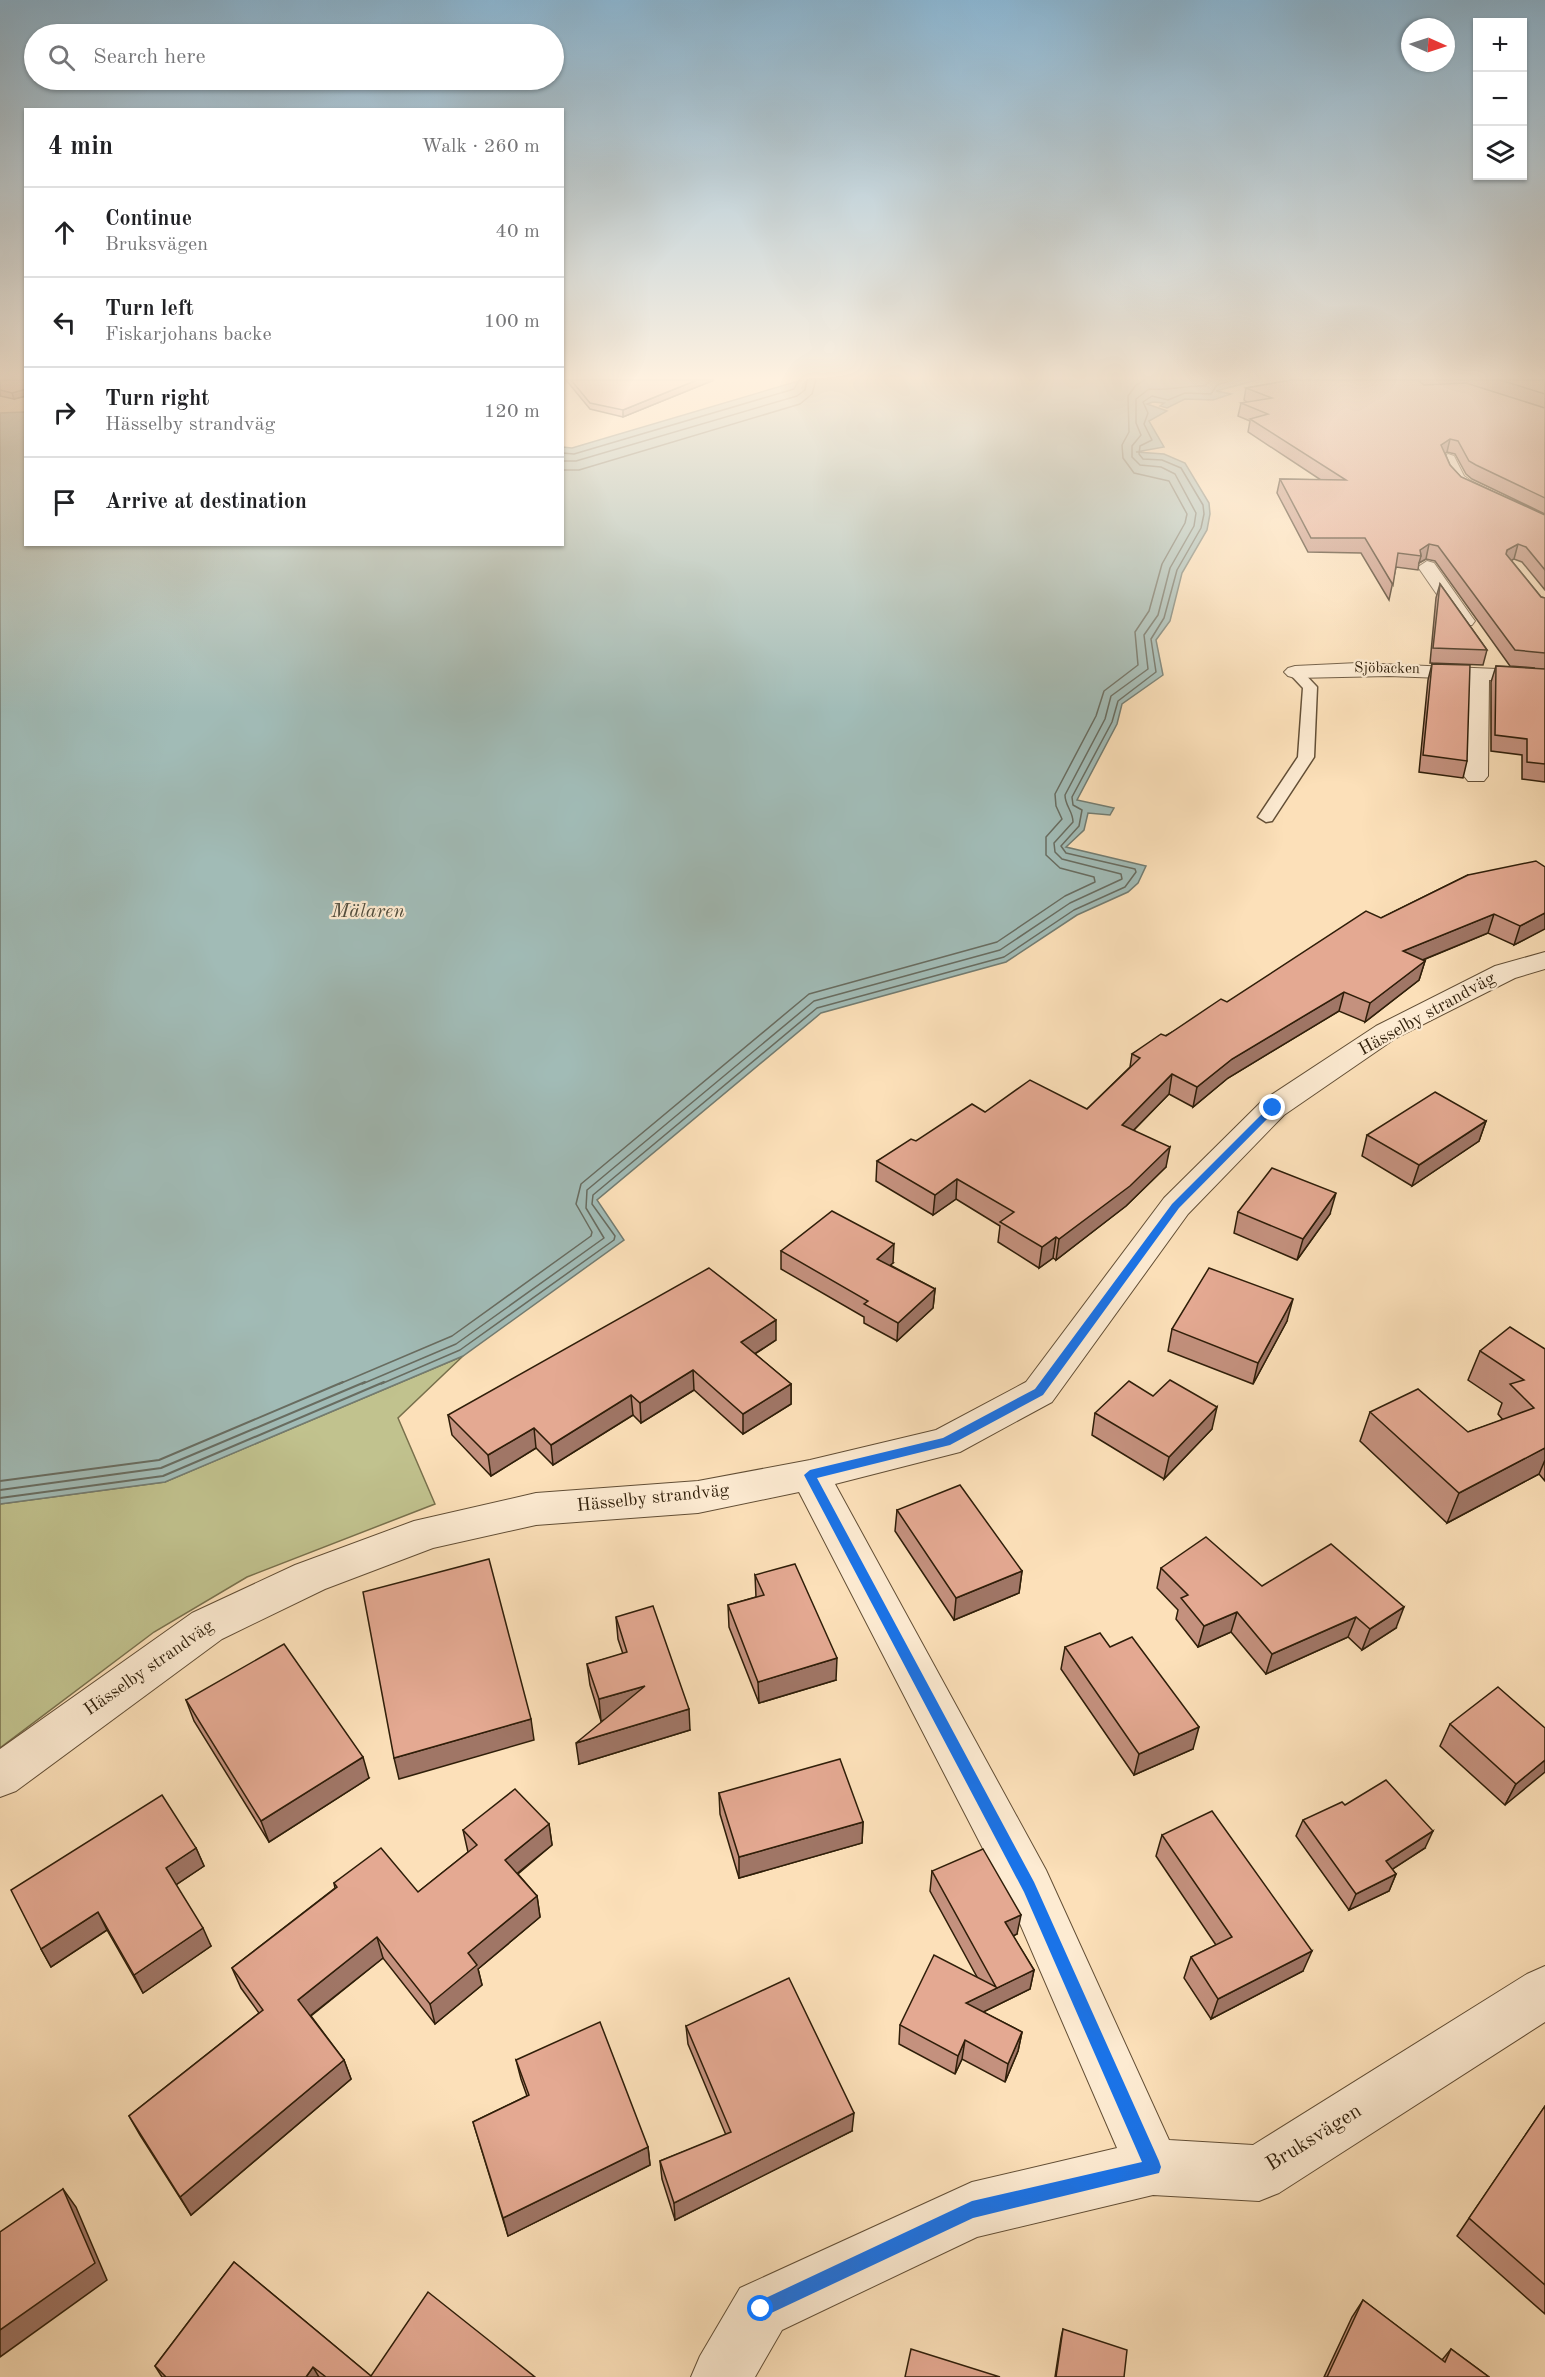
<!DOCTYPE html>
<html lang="en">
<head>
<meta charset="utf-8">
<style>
	:root { --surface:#fff; --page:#f6f6f6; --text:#202124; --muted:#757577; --line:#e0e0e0 }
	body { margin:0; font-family:"Old Standard TT",serif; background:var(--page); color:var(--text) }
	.controls { position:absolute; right:18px; top:18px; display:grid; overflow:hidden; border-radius:0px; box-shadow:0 2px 4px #0004 }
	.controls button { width:54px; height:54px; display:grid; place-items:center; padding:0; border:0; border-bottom:2px solid var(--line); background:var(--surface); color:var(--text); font:30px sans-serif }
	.compass { position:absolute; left:1401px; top:18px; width:54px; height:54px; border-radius:50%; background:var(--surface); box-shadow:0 2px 4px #0004; rotate:93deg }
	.stop { position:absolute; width:18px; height:18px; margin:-14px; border:4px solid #1a73e8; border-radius:50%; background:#fff }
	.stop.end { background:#1a73e8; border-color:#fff; box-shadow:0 2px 6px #0008 }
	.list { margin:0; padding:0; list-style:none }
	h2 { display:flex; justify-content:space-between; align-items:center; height:78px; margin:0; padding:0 24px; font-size:26px }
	h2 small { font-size:20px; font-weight:400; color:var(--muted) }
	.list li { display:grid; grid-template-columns:39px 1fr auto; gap:18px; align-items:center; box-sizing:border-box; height:90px; padding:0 24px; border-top:2px solid var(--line) }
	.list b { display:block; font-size:22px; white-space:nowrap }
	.list p { margin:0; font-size:20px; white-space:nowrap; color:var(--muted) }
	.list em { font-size:20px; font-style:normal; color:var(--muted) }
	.icon { flex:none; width:33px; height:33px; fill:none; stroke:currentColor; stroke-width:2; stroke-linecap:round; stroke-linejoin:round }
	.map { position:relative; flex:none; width:1545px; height:2377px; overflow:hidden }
	.search { position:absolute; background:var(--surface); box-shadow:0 2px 4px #0004; left:24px; top:24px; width:540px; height:66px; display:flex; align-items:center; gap:15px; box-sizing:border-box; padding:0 21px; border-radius:33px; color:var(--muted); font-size:22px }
	.panel { position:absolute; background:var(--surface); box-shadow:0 2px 4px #0004; left:24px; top:108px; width:540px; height:438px; border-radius:0px }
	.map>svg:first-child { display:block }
</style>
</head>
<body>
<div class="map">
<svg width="1545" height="2377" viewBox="0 0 1545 2377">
	<rect width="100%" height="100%" fill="#fce0b9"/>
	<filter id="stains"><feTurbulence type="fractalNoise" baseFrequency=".00333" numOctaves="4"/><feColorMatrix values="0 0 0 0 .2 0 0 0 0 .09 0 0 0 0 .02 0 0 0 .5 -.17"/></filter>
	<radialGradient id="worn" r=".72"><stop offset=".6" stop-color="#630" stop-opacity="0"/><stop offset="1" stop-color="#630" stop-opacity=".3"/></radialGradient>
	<path fill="#c1c28e" stroke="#78704c" stroke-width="1.5" d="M463,1356L398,1418L435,1504L247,1577L154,1632L0,1748V1504L165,1482Z"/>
	<path fill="#a1bbb6" stroke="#737c71" stroke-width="1.5" d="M802,380H1257L1216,391L1231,394L1213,400L1185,399L1167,408L1160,406L1164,403L1153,402L1147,404L1167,411L1149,421L1164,447L1136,452L1164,454L1185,463L1209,503L1210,514L1207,530L1182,573L1170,621L1156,640L1163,675L1122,704L1117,724L1077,800L1114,808L1110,815L1088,813L1084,830L1066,847L1146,866L1138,883L1128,892L1077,915L1006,962L821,1013L597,1200L624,1240L463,1356L165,1482L0,1504V413L25,412L26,544H562L563,447L572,448Z"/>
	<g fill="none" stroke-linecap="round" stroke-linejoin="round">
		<g stroke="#686c60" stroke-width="1.5">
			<path d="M562,453L574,454L794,389L799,380"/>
			<path d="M562,461H576L797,396L805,390L807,380"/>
			<path d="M562,470H579L800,404L812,394L816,380"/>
			<path d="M339,1384L452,1336L591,1236L592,1232L576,1204L581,1184L809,994L997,942L1065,896L1095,882L1094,877L1060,868L1046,855V837L1062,819L1056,806L1055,794L1096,716L1104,691L1138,665L1135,632L1149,611L1162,564L1185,523L1187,514L1169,481L1134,473L1123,458L1122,445L1129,432L1128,396L1136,385L1145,380"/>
			<path d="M362,1384L456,1344L604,1238L586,1208L587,1190L814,1001L1000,950L1070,903L1122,879L1121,874L1062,859L1055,852L1054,843L1073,822C1073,811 1065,806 1065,795L1105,719L1111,696L1148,669L1144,635L1158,615L1170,568L1194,526L1196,513L1175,474L1161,467L1140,465L1132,457V446L1141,435L1136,423V399L1149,389C1169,391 1185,385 1205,386L1210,380"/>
			<path d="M381,1384L460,1350L614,1240L615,1236L592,1204L593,1195L817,1008L1004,957L1074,910L1125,887L1136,872L1135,869L1066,853L1061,846L1079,826L1082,810L1073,805L1072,797L1112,722L1118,701L1156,672L1151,639L1164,618L1177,570L1201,528L1204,514L1203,505L1181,468L1162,460L1143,459L1139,454L1140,446L1152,440L1144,424L1148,413L1143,402L1152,396L1168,400L1185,393L1211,394L1217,385L1233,380"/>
		</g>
		<g stroke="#686c60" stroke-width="2">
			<path d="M0,1481L159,1460L343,1382"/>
			<path d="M0,1490L161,1468L365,1382"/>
			<path d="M0,1498L163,1476L384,1382"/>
		</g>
		<g stroke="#624e35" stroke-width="3">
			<path id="service" d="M1295,668L1300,669L1317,687L1314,757L1272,821L1266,822L1258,817L1298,757L1303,688L1288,672Z"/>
		</g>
		<g stroke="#624e35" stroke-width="2">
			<g id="minor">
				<path d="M1448,454L1454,456L1464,476L1471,481L1545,517V529L1459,489L1449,478L1440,459Z"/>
				<path d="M1427,561L1434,563L1472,617L1475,621L1472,625H1458L1418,567Z"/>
				<path d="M1358,663L1545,671V683L1489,680L1488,776L1484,781H1468L1464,776L1468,679L1389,676L1295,678L1288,676L1284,672L1288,668L1295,666Z"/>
				<path d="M1545,952V969L1515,978L1396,1038L1284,1115L1188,1214L1052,1402L960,1452L835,1484L1046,1870L1169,2140L1253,2145L1527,1974L1545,1966V2022L1279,2193L1259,2201L1153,2195L977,2237L782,2330L755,2377H691L700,2356L740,2288L972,2182L1117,2148L1011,1903L799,1492L698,1513L536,1525L433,1548L325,1589L222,1639L16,1791L0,1797V1749L192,1613L295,1565L414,1521L536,1493L698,1481L810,1460L936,1430L1026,1382L1164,1198L1262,1101L1376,1026L1495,966Z"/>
			</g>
		</g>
		<use href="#service" fill="#fdebd2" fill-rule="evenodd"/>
		<use href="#minor" fill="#fdebd2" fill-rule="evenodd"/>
	</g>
	<g fill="#c4917e" stroke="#2f1e09" stroke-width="1.5">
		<path d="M0,380H26V396L14,399L0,396Z"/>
		<path d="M566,380H714L623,417L590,409Z"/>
		<path d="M1292,380H1545V514L1472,479L1466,474L1455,454L1447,452L1445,453L1450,465L1461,477L1545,515V590L1522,562L1514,559L1511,560L1541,597L1545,598V782L1522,779V755L1491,751V682L1496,666L1535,668L1510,666L1435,561L1426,559L1419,563L1418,570L1396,567L1389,600L1361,553L1308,552L1277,493L1280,479L1321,480L1248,432L1250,421L1238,416L1241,403L1247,402L1244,400L1246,388Z"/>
		<path d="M1440,584L1487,650L1483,665L1430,663L1436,598Z"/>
		<path d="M1432,664L1467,761L1463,778L1419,772L1428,680Z"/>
		<path d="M1468,875L1542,930L1514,945L1488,933L1423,960L1425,961L1419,980L1365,1022L1339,1011L1228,1078L1193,1107L1169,1094L1134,1130L1166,1167L1126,1206L1056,1260L1053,1258L1039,1268L998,1242L1000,1226L956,1199L933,1215L876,1181L877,1161L916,1141L985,1112L1087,1109L1130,1067L1132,1054L1381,918Z"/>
		<path d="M1486,1121L1479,1141L1412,1186L1362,1156L1367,1135Z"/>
		<path d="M1238,1212L1330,1214L1297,1260L1234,1233Z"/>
		<path d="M781,1251L893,1263L890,1265L935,1289L933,1308L897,1341L864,1323V1317L781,1269Z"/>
		<path d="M1287,1321L1253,1384L1168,1351L1172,1329Z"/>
		<path d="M776,1340L755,1354L791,1384V1404L743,1434L694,1390L641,1423L633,1415L553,1465L536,1448L491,1476L452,1435L448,1415Z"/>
		<path d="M1545,1349V1481L1539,1474L1447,1523L1360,1441L1370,1412L1468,1432L1503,1420L1498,1414L1502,1403L1468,1380L1480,1351Z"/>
		<path d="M1153,1396L1212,1429L1164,1479L1092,1435L1095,1413Z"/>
		<path d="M897,1510L1022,1571L1019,1593L954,1620L895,1531Z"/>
		<path d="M1161,1568L1262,1586L1396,1628L1362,1650L1348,1637L1266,1674L1231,1632L1198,1647L1176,1619L1178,1610L1157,1588Z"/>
		<path d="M755,1575L836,1680L759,1703L729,1627L728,1605L756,1597Z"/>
		<path d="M616,1617L690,1730L579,1764L603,1720L601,1721L590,1685L587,1664L623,1654L618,1639Z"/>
		<path d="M1065,1647H1110L1193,1749L1134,1775L1061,1669Z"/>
		<path d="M186,1700L369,1778L269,1842L194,1721Z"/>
		<path d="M1450,1724L1545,1728L1505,1805L1440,1746Z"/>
		<path d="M719,1793L863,1822L862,1843L739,1878L720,1814Z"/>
		<path d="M1345,1805L1425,1848L1392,1869L1396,1874L1389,1891L1349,1910L1296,1836L1303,1820Z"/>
		<path d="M549,1824L552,1845L518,1874L537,1896L540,1917L478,1969L482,1985L435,2024L383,1958L311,2016L344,2060L351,2079L191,2215L140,2135L129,2116L259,2013L241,1988L232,1968L335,1888L334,1883L418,1892L468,1852L463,1830Z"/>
		<path d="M1162,1835L1303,1971L1211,2019L1184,1978L1191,1957L1216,1945L1156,1856Z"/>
		<path d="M196,1848L204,1866L176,1885L211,1946L143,1993L107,1930L51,1967L41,1949Z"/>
		<path d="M932,1871L1017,1934L1013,1936L1034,1970L1030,1989L983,2012L1022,2032L1018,2051L1005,2082L962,2059L955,2074L899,2044L900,2025L977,1977L930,1891Z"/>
		<path d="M686,2026L852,2131L675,2220L662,2179L660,2161L726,2135L688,2044Z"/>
		<path d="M516,2060L648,2147L650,2165L508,2236L473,2122L527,2096L521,2079Z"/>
		<path d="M1545,2106V2314L1457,2236Z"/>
		<path d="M234,2262L371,2376L535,2377H162L155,2366Z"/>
		<path d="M1363,2300L1442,2360L1451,2349L1489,2377H1324L1352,2317Z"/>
		<path d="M1063,2329L1124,2377H1055L1061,2338Z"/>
	</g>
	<g fill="#a07666" stroke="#2f1e09" stroke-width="1.5">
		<path d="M697,380H714L623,417V410Z"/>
		<path d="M26,389V396L14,399L12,393Z"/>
		<path d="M1450,439L1447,452L1438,458L1441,445Z"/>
		<path d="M1429,544L1426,559L1419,563L1421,556L1420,550Z"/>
		<path d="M1518,544L1514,559L1503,565L1507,550Z"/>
		<path d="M1545,913V929L1514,945L1520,926Z"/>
		<path d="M1494,914L1488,933L1398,970L1403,951Z"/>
		<path d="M1425,961L1419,980L1365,1022L1370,1003Z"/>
		<path d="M1344,992L1339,1011L1228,1078L1193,1107L1197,1087L1232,1059Z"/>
		<path d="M1172,1074L1169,1094L1119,1145L1122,1125Z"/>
		<path d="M1486,1121L1479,1141L1412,1186L1419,1165Z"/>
		<path d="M1170,1147L1166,1167L1126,1206L1056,1260L1059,1239Z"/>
		<path d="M957,1179L956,1199L933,1215L935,1195Z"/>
		<path d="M1336,1193L1330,1214L1297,1260L1303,1239Z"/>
		<path d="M1056,1237L1053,1258L1039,1268L1042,1247Z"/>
		<path d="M894,1244L893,1263L876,1277L877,1259Z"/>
		<path d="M935,1289L933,1308L897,1341L898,1323Z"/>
		<path d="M1293,1299L1287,1321L1253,1384L1258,1363Z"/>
		<path d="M776,1320V1340L742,1362L741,1342Z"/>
		<path d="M693,1370L694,1390L641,1423L640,1403Z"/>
		<path d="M791,1384V1404L743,1434V1414Z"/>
		<path d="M631,1395L633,1415L553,1465L551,1445Z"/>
		<path d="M1217,1407L1212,1429L1164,1479L1169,1457Z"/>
		<path d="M534,1428L536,1448L491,1476L488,1455Z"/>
		<path d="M1545,1448V1460L1539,1474L1447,1523L1459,1493Z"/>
		<path d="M1022,1571L1019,1593L954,1620L956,1598Z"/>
		<path d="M1404,1607L1396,1628L1362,1650L1370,1629Z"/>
		<path d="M1237,1612L1231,1632L1198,1647L1204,1626Z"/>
		<path d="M1356,1617L1348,1637L1266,1674L1272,1654Z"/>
		<path d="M837,1658L836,1680L759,1703L758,1682Z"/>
		<path d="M645,1686L646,1708L601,1721L599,1699Z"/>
		<path d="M689,1709L690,1730L579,1764L576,1743Z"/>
		<path d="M531,1719L534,1740L399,1779L394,1758Z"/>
		<path d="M1199,1727L1193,1749L1134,1775L1139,1754Z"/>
		<path d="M363,1757L369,1778L269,1842L261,1821Z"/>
		<path d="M1545,1760V1772L1505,1805L1516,1784Z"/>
		<path d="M863,1822L862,1843L739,1878V1857Z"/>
		<path d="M549,1824L552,1845L509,1880L505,1860Z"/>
		<path d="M1433,1831L1425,1848L1379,1878L1386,1861Z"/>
		<path d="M196,1848L204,1866L174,1886L166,1868Z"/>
		<path d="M1396,1874L1389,1891L1349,1910L1356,1894Z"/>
		<path d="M537,1896L540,1917L478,1969L482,1985L435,2024L430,2004L468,1953Z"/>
		<path d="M98,1912L107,1930L51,1967L41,1949Z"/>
		<path d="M1021,1915L1017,1934L1002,1941L1005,1922Z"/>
		<path d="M203,1928L211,1946L143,1993L134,1975Z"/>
		<path d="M377,1937L383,1958L306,2019L298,2000Z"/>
		<path d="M1312,1951L1303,1971L1211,2019L1218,1999Z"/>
		<path d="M1034,1970L1030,1989L963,2022L966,2003Z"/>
		<path d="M1022,2032L1018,2051L1005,2082L1008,2064Z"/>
		<path d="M965,2040L962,2059L955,2074L958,2056Z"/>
		<path d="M344,2060L351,2079L191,2215L180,2197Z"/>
		<path d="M854,2113L852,2131L675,2220L674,2203Z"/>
		<path d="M648,2147L650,2165L508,2236L503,2218Z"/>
		<path d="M63,2189L76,2207L107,2280L0,2357V2330Z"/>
		<path d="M313,2367L319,2377H306Z"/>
	</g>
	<g fill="#e4a992" stroke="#2f1e09" stroke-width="1.5">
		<path d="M0,380H26V389L12,393L0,390Z"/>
		<path d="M571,380H697L623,410L590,403Z"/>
		<path d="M1292,380H1418L1424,385L1466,383L1545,408V498L1476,465L1469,461L1458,441L1450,439L1441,445L1450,465L1461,477L1545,515V570L1526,547L1518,544L1507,550L1506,554L1541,597L1545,598V653L1515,650L1438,546L1429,544L1420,550L1421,556L1398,553L1393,585L1365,538H1311L1280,479L1346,480L1250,419L1268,414L1241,403L1272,398L1246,388Z"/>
		<path d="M1500,380H1545V394Z"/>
		<path d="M1440,584L1487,650L1433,648Z"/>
		<path d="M1432,664L1470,665L1467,761L1423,755Z"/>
		<path d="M1496,666L1545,669V764L1527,762V739L1495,735Z"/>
		<path d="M1536,861L1545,867V913L1520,926L1494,914L1403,951L1425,961L1370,1003L1344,992L1232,1059L1197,1087L1172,1074L1122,1125L1170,1147L1130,1186L1059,1239L1056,1237L1042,1247L1000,1222L1014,1212L957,1179L935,1195L877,1161L911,1139L916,1141L972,1104L985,1112L1030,1080L1087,1109L1140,1058L1132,1054L1161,1034L1166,1036L1221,999L1227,1002L1366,911L1381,918L1468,875Z"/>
		<path d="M1435,1092L1486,1121L1419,1165L1367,1135Z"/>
		<path d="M1272,1168L1336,1193L1303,1239L1238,1212Z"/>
		<path d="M832,1211L894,1244L877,1259L935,1289L898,1323L864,1304L868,1301L781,1251Z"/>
		<path d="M709,1268L776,1320L741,1342L791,1384L743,1414L693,1370L640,1403L631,1395L551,1445L534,1428L488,1455L448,1415Z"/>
		<path d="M1209,1268L1293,1299L1258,1363L1172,1329Z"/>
		<path d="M1510,1327L1545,1349V1448L1459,1493L1370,1412L1418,1389L1468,1432L1534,1408L1510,1384L1524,1380L1480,1351Z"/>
		<path d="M1170,1380L1217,1407L1169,1457L1095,1413L1129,1381L1153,1396Z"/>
		<path d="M960,1485L1022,1571L956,1598L897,1510Z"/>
		<path d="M1206,1537L1262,1586L1331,1544L1404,1607L1370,1629L1356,1617L1272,1654L1237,1612L1204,1626L1181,1598L1188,1595L1161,1568Z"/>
		<path d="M489,1559L531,1719L394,1758L363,1592Z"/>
		<path d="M795,1564L837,1658L758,1682L728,1605L764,1595L755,1575Z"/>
		<path d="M653,1606L689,1709L576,1743L645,1686L599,1699L587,1664L627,1652L616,1617Z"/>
		<path d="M1100,1633L1110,1647L1132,1637L1199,1727L1139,1754L1065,1647Z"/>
		<path d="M284,1644L363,1757L261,1821L186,1700Z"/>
		<path d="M1498,1687L1545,1728V1760L1516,1784L1450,1724Z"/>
		<path d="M840,1759L863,1822L739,1857L719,1793Z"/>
		<path d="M1386,1780L1433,1831L1386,1861L1396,1874L1356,1894L1303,1820L1342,1802L1345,1805Z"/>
		<path d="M515,1789L549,1824L505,1860L537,1896L468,1953L477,1965L430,2004L377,1937L298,2000L344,2060L180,2197L129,2116L263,2010L232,1968L337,1887L334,1883L381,1848L418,1892L477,1845L463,1830Z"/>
		<path d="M162,1795L196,1848L166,1868L203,1928L134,1975L98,1912L41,1949L11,1890Z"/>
		<path d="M1212,1811L1312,1951L1218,1999L1191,1957L1232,1937L1162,1835Z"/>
		<path d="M983,1849L1021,1915L1005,1922L1034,1970L966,2003L1022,2032L1008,2064L965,2040L958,2056L900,2025L934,1955L996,1987L932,1871Z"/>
		<path d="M789,1978L854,2113L674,2203L660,2161L731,2132L686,2026Z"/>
		<path d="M600,2022L648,2147L503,2218L473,2122L529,2095L516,2060Z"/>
		<path d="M1545,2106V2285L1469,2218Z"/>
		<path d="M63,2189L95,2263L0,2330V2232Z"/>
		<path d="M234,2262L371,2376L428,2292L535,2377H326L313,2367L306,2377H166L155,2366Z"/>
		<path d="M1363,2300L1445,2362L1451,2349L1489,2377H1327Z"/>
		<path d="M1063,2329L1127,2350L1124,2377H1056Z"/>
		<path d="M911,2349L1000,2377H905Z"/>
	</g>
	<linearGradient id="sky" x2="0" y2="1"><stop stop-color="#8bb7d4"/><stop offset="0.53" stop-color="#fef1e0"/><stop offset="1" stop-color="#fef1e0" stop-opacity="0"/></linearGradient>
	<rect width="1545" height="713" fill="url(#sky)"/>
	<path fill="#1a73e8" d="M1270,1106L1278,1108L1179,1208L1043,1395L950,1445L817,1478L1034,1882L1159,2161L1161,2167L1159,2173L973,2218L767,2315L761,2318L755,2315L752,2309L755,2303L972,2201L1142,2162L1024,1892L804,1475L810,1470L943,1438L1035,1389L1172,1204Z"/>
	<g text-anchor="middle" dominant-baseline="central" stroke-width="4.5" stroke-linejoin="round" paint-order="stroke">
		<g font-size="15" fill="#2f1e09" stroke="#fdebd2">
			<text transform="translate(1387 669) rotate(1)">Sjöbacken</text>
		</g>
		<g font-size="18" fill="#2f1e09" stroke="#fdebd2">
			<text transform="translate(1427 1014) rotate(-29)">Hässelby strandväg</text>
			<text transform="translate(653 1498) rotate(-6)">Hässelby strandväg</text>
			<text transform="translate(149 1668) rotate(-35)">Hässelby strandväg</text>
		</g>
		<g font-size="20" font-style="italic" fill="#514d3d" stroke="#fdebd2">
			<text x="368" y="912">Mälaren</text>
		</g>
		<g font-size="21" fill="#2f1e09" stroke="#fdebd2">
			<text transform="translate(1314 2138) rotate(-32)">Bruksvägen</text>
		</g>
	</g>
	<rect width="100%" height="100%" filter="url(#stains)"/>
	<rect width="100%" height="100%" fill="url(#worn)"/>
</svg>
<div class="controls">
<button>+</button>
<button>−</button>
<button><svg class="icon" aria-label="layers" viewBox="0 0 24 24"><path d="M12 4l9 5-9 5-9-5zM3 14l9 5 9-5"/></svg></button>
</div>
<svg class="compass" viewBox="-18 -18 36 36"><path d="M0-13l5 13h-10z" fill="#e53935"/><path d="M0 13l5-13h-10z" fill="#757577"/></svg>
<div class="stop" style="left:761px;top:2309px"></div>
<div class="stop end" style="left:1273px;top:1108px"></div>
<div class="search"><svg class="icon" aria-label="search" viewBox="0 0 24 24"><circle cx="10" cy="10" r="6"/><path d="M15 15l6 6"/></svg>Search here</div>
<section class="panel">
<h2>4 min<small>Walk · 260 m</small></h2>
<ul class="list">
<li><svg class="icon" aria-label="ahead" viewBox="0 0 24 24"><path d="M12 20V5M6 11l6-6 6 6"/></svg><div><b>Continue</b><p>Bruksvägen</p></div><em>40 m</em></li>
<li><svg class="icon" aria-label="left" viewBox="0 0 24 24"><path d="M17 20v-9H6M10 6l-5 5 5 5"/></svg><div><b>Turn left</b><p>Fiskarjohans backe</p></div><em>100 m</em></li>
<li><svg class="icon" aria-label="right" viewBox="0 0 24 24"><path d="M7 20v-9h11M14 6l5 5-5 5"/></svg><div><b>Turn right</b><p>Hässelby strandväg</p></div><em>120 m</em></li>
<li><svg class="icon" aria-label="arrive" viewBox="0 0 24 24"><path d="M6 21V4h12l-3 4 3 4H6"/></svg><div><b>Arrive at destination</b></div></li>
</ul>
</section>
</div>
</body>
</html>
